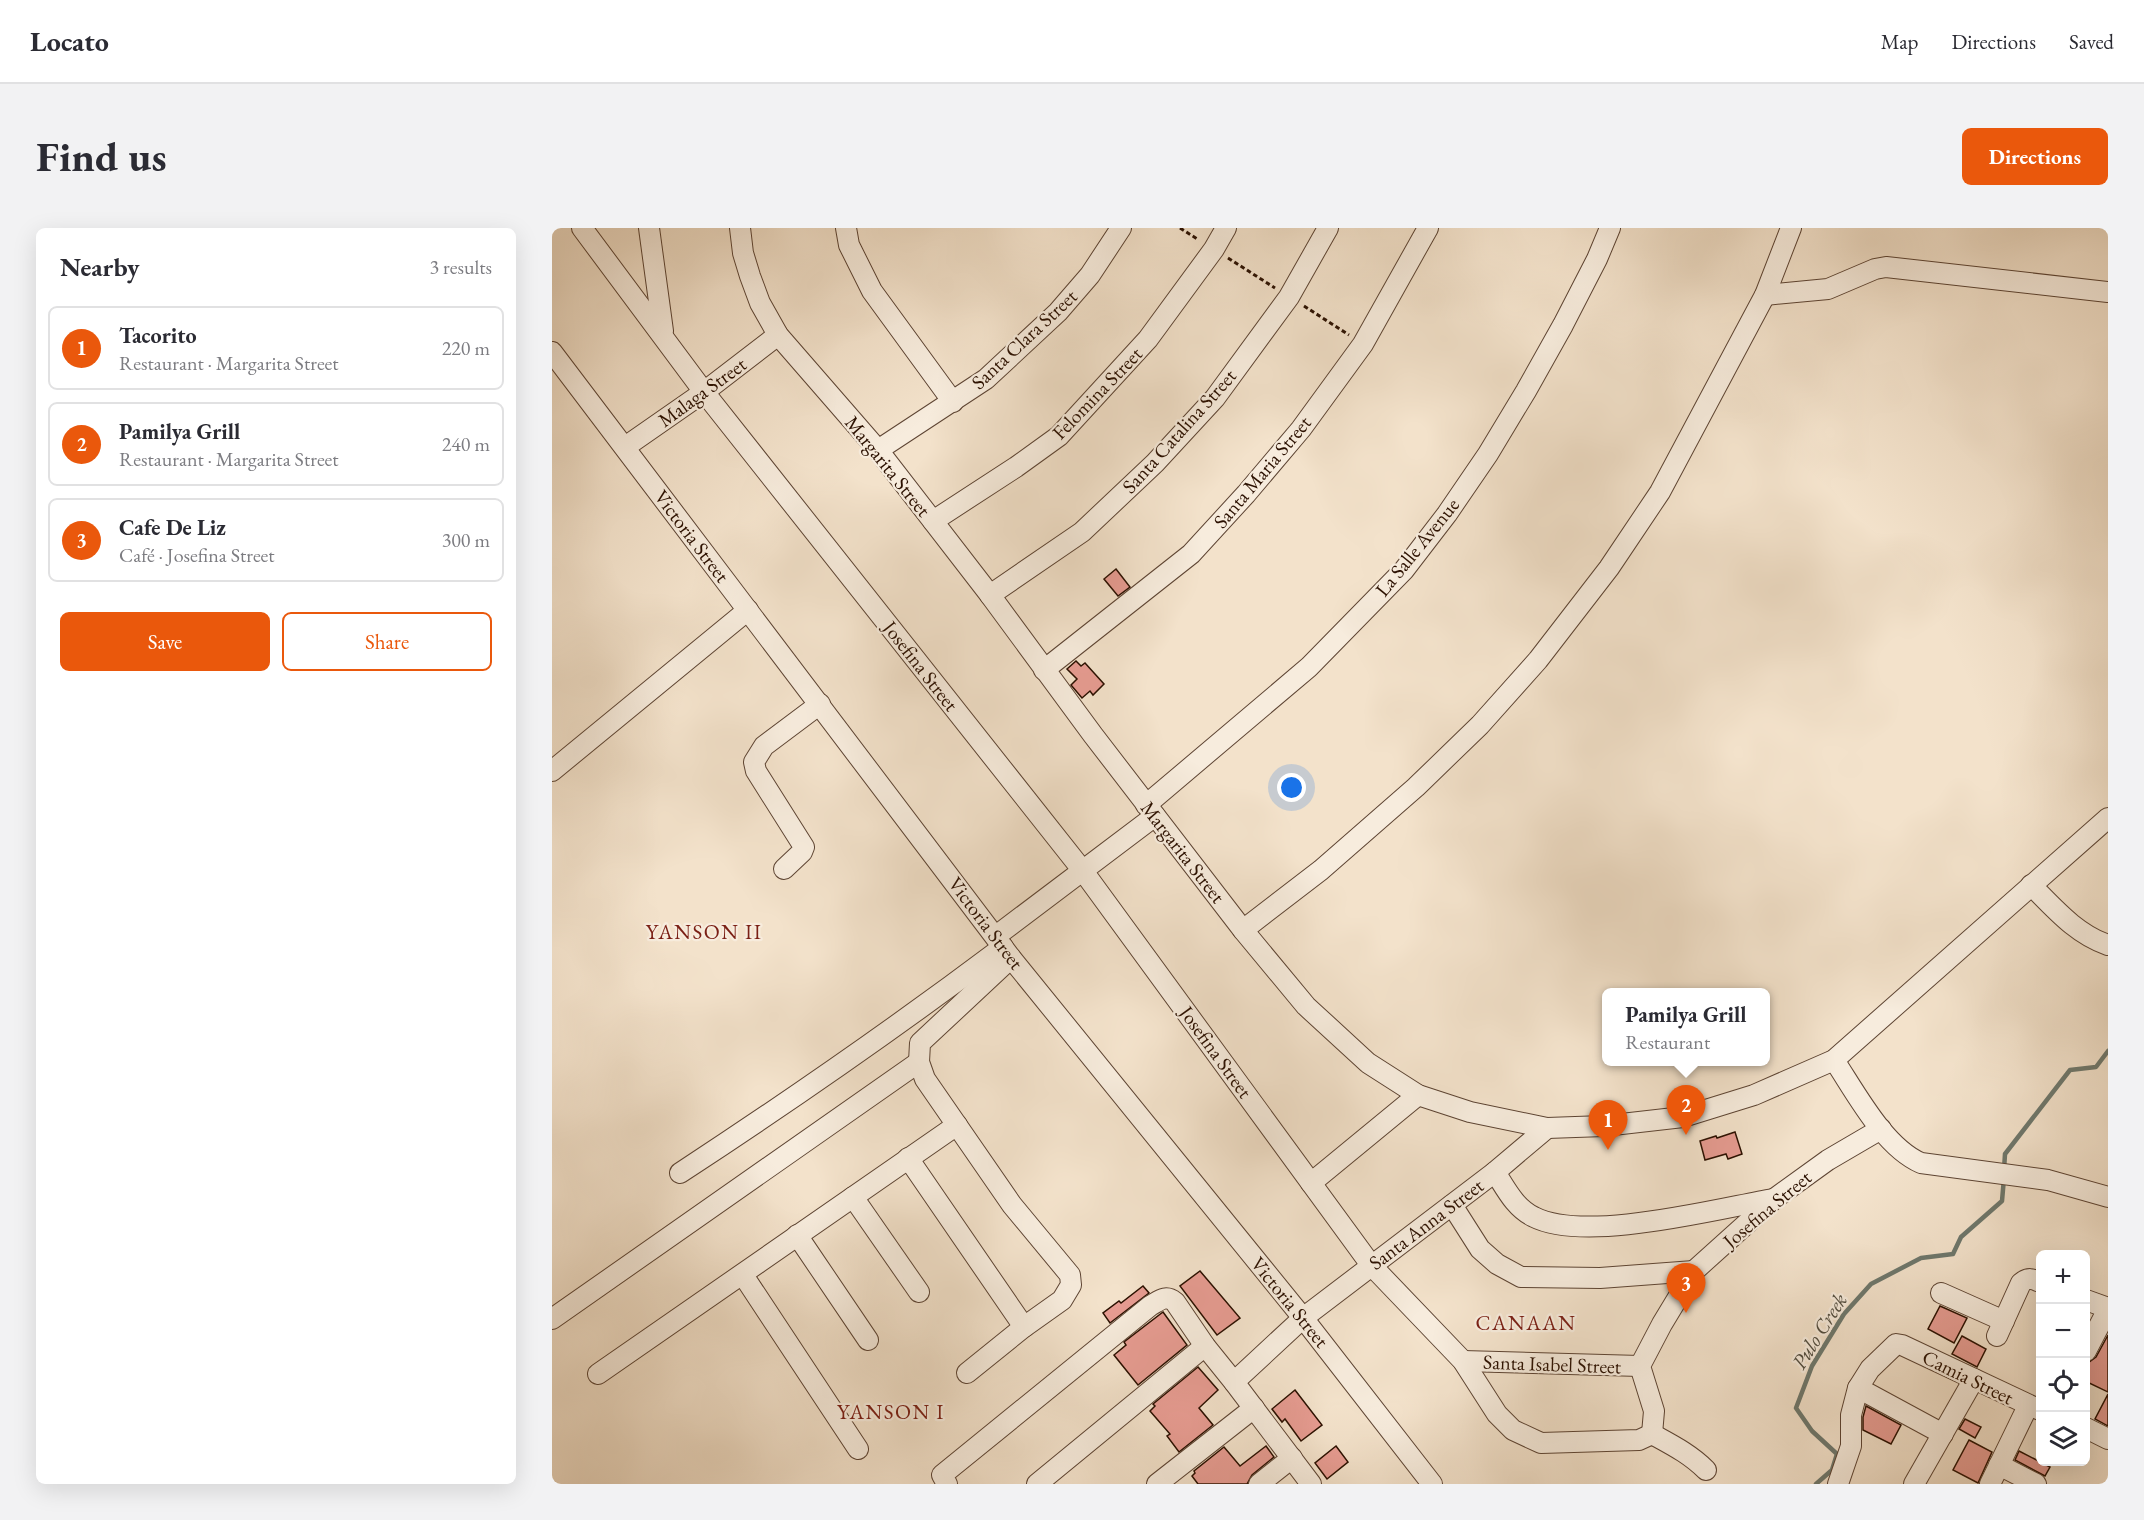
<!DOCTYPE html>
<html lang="en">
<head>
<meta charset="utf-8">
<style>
	:root { --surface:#fff; --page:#f2f2f3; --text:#2b2b33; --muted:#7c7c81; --line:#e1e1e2; --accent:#ea580c }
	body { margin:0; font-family:"EB Garamond",serif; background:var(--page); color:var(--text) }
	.controls { position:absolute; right:18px; bottom:18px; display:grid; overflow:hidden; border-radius:9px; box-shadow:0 6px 24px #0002 }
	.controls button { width:54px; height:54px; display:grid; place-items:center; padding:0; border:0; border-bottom:2px solid var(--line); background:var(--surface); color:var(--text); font:30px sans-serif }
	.you { position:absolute; left:740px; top:560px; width:21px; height:21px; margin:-15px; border:4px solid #fff; border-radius:50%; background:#1a73e8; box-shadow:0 0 0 9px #1a73e833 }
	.badge { display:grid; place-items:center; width:39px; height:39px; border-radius:50%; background:var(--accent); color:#fff; font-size:20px; font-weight:700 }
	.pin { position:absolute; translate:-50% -50px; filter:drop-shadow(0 2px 3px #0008) }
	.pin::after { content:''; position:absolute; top:32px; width:21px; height:18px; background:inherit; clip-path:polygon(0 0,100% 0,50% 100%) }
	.popup { position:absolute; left:1050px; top:760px; width:168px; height:78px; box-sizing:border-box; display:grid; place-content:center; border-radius:9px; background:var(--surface); filter:drop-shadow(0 2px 4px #0005); font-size:20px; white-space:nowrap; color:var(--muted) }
	.popup b { font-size:22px; color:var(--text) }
	.popup::after { content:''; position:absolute; left:50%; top:100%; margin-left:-12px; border:12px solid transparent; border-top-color:var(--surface) }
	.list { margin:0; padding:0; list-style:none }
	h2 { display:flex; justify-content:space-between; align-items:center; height:78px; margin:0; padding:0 24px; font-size:26px }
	h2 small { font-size:20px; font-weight:400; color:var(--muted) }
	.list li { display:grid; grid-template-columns:39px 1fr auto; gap:18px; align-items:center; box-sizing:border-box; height:84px; margin:0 12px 12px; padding:0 12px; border:2px solid var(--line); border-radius:9px }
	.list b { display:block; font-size:22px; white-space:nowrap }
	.list p { margin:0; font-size:20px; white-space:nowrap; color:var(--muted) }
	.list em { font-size:20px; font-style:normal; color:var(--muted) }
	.actions { display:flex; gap:12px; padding:18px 24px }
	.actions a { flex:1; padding:14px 0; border:2px solid var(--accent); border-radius:9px; text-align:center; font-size:21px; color:var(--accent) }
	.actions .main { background:var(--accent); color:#fff }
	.icon { flex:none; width:33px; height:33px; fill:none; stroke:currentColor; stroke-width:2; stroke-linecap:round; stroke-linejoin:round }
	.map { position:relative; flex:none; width:1556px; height:1256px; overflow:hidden; border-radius:9px }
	header { display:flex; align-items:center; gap:36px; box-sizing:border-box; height:84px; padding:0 30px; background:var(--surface); border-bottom:2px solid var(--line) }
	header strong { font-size:28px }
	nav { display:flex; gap:33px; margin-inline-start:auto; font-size:21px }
	.intro { display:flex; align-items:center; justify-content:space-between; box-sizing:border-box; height:144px; padding:0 36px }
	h1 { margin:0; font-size:42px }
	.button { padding:15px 27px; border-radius:9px; background:var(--accent); color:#fff; font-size:21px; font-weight:700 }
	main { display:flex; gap:36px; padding:0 36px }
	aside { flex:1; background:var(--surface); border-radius:9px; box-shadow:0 6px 24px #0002 }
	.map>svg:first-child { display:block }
</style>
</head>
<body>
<header>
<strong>Locato</strong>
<nav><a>Map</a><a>Directions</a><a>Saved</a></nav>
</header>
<div class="intro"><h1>Find us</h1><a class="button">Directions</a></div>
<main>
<aside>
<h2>Nearby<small>3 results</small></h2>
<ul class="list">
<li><span class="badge">1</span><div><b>Tacorito</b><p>Restaurant · Margarita Street</p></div><em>220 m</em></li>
<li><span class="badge">2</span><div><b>Pamilya Grill</b><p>Restaurant · Margarita Street</p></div><em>240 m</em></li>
<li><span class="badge">3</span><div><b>Cafe De Liz</b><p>Café · Josefina Street</p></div><em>300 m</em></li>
</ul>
<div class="actions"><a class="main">Save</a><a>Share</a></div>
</aside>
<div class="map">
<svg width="1556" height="1256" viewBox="0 0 1556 1256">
	<rect width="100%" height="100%" fill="#f3e2cb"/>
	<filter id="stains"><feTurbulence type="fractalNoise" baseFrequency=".00333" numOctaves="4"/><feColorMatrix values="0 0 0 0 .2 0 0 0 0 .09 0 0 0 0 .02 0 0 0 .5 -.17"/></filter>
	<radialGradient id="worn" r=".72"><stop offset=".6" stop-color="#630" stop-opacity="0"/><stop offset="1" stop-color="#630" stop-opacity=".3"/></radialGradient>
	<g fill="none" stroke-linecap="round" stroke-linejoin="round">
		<g stroke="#6e786d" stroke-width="4.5">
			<path d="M1452,942L1453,926L1518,842L1544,839L1556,823"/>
			<path d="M1264,1256L1280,1242L1285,1226L1260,1203L1244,1180L1260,1138L1292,1086L1319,1056L1369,1030L1401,1026L1409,1009L1450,973L1452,950"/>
		</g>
	</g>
	<g fill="#e79c92" stroke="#2b1000" stroke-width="1.5">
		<path d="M564,341L578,359L566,368L552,351Z"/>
		<path d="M524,433L529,438L533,435L552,456L541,467L538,463L530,470L519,457L525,451L515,441Z"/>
		<path d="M1183,904L1190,926L1176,931L1174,926L1153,932L1148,913L1164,908L1165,910Z"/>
		<path d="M648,1043L688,1090L665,1107L628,1058Z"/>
		<path d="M591,1058L597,1065L558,1095L551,1085L567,1073L569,1075Z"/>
		<path d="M1388,1078L1415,1090L1402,1115L1376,1101Z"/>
		<path d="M611,1084L635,1117L586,1157L562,1127L574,1117L572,1114Z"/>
		<path d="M1556,1107V1164L1533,1153V1139L1536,1135L1544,1129Z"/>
		<path d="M1410,1108L1434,1121L1425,1139L1400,1126Z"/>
		<path d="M646,1139L666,1162L647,1180L661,1197L627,1224L615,1208L618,1206L598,1183L603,1178L601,1176Z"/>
		<path d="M743,1162L770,1197L749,1213L733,1191L730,1194L720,1181Z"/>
		<path d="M1556,1166V1198L1543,1191Z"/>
		<path d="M1314,1178L1349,1197L1339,1216L1311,1202V1189Z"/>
		<path d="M1413,1191L1429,1199L1423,1210L1407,1201Z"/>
		<path d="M1417,1212L1440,1224L1426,1255L1401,1242Z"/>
		<path d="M714,1218L722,1229L700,1247L695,1256H646L640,1248L643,1245L642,1243L672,1219L688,1238Z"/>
		<path d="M784,1218L796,1234L775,1251L763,1235Z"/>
		<path d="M1467,1223L1498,1239L1493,1248L1463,1232Z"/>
	</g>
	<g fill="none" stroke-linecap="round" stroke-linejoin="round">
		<g stroke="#5d4433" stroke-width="22">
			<g id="minor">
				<path d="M30,0L152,164L531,643L819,1037L911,1133L945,1186L961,1202L989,1215L1087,1212L1100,1206"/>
				<path d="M97,0L111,103"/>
				<path d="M188,0L191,25L198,48L208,75L226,107L326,222L438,367L541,507L691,702L754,778L816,835L866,867L918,884L995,900L1052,898L1131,889L1202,867L1282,832L1556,590"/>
				<path d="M294,0L297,17L320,63L401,174"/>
				<path d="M1213,67L1276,61L1323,41L1334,39L1556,64"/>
				<path d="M0,124L459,730L751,1090L880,1256"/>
				<path d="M73,219L152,164L226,107"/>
				<path d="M326,222L434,151L506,84L538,47L569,0"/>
				<path d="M381,293L464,239L507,208L596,111L662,21L674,0"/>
				<path d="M438,367L530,304L603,235L663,170L737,69L776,0"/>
				<path d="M492,442L639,326L694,266L749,201L811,116L876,0"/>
				<path d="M0,543L196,382"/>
				<path d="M594,577L757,439L852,342L895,286L936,226L974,163L1011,97L1045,31L1058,0"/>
				<path d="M232,641L250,624L252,619L204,543L202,534L212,518L268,476"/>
				<path d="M1479,657C1503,681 1524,706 1556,717"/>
				<path d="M691,702L769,642L864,559L928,497L986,432L1057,340L1108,264L1213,67L1239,0"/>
				<path d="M444,708L603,588"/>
				<path d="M1282,832C1304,865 1332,919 1369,935L1496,952L1556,969"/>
				<path d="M356,930L472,1099"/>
				<path d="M943,944C954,961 963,980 982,989C1033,1015 1164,981 1221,971"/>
				<path d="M128,945C238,873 346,798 451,719"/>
				<path d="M759,955L866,867"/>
				<path d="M301,969L367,1064"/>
				<path d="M900,977L928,1021L945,1036L969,1049L1048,1050L1142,1043"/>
				<path d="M245,1007L316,1112"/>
				<path d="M191,1047L306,1221"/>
				<path d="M1389,1065L1452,1093"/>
				<path d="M1534,1072L1556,1080"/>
				<path d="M0,1091L367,834"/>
				<path d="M1445,1108L1469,1055C1476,1049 1481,1051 1488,1054"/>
				<path d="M1534,1123L1556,1081"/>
				<path d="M911,1133L1088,1138"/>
				<path d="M415,1145L472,1099L510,1072L519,1057L518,1047L460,977L373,851L367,834L368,815L459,730"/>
				<path d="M46,1146L405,897"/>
				<path d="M1306,1160L1391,1206"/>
				<path d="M1534,1200L1556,1211"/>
				<path d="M1100,1206L1102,1183L1088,1138L1110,1096L1142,1043L1222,971L1276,932L1329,901"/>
				<path d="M1100,1206C1120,1217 1138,1226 1154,1242"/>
				<path d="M1447,1237L1484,1256"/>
				<path d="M395,1256L390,1247L598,1078C607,1073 613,1066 623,1074L653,1118L682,1154"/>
				<path d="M485,1256L653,1118"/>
				<path d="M605,1256L702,1180"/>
				<path d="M707,1256L740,1230"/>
				<path d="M759,1256L682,1154L751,1090L943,944L995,900"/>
				<path d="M1286,1256L1299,1218V1187L1306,1160L1318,1141L1344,1116L1350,1117L1488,1182"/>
				<path d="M1362,1256L1422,1151"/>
				<path d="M1438,1256L1476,1178"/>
			</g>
		</g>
		<g stroke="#2b1000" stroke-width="3" stroke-dasharray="4.5 3" stroke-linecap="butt">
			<path d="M628,0L647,12"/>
			<path d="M676,30L723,60"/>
			<path d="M752,78L797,107"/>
		</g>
		<use href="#minor" stroke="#f7ecdd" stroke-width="20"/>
	</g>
	<g text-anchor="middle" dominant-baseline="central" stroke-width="4.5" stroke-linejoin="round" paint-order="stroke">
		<g font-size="20" fill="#2b1000" stroke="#f7ecdd">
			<text transform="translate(472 111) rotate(-43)">Santa Clara Street</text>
			<text transform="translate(150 164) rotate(-36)">Malaga Street</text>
			<text transform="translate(545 165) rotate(-46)">Felomina Street</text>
			<text transform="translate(627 203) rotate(-48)">Santa Catalina Street</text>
			<text transform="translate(336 238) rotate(51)">Margarita Street</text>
			<text transform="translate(710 244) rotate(-50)">Santa Maria Street</text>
			<text transform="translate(140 308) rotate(53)">Victoria Street</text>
			<text transform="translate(865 319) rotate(-51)">La Salle Avenue</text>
			<text transform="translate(369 438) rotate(52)">Josefina Street</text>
			<text transform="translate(631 624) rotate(52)">Margarita Street</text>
			<text transform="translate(434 695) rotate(53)">Victoria Street</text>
			<text transform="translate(664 824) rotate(54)">Josefina Street</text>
			<text transform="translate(1215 981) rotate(-40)">Josefina Street</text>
			<text transform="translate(874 996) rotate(-37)">Santa Anna Street</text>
			<text transform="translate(738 1074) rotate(51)">Victoria Street</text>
			<text transform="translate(1000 1136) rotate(2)">Santa Isabel Street</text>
			<text transform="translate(1416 1149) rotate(26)">Camia Street</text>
		</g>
		<g font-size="21" letter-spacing="1.5" fill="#7a1f14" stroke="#f7ecdd">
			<text x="152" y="703">YANSON II</text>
			<text x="974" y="1094">CANAAN</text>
			<text x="339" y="1183">YANSON I</text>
		</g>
		<g font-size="21" font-style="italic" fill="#524d3f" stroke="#f7ecdd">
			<text transform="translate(1267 1103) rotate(-58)">Pulo Creek</text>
		</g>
	</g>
	<rect width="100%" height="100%" filter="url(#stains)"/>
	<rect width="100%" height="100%" fill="url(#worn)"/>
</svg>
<div class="controls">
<button>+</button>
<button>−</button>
<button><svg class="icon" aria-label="locate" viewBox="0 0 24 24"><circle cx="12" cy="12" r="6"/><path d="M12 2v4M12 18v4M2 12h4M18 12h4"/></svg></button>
<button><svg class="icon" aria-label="layers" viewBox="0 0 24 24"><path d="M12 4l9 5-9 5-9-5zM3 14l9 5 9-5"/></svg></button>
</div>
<div class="you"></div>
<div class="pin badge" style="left:1056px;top:922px">1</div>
<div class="pin badge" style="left:1134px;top:907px">2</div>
<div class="popup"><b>Pamilya Grill</b>Restaurant</div>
<div class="pin badge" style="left:1134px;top:1085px">3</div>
</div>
</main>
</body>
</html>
